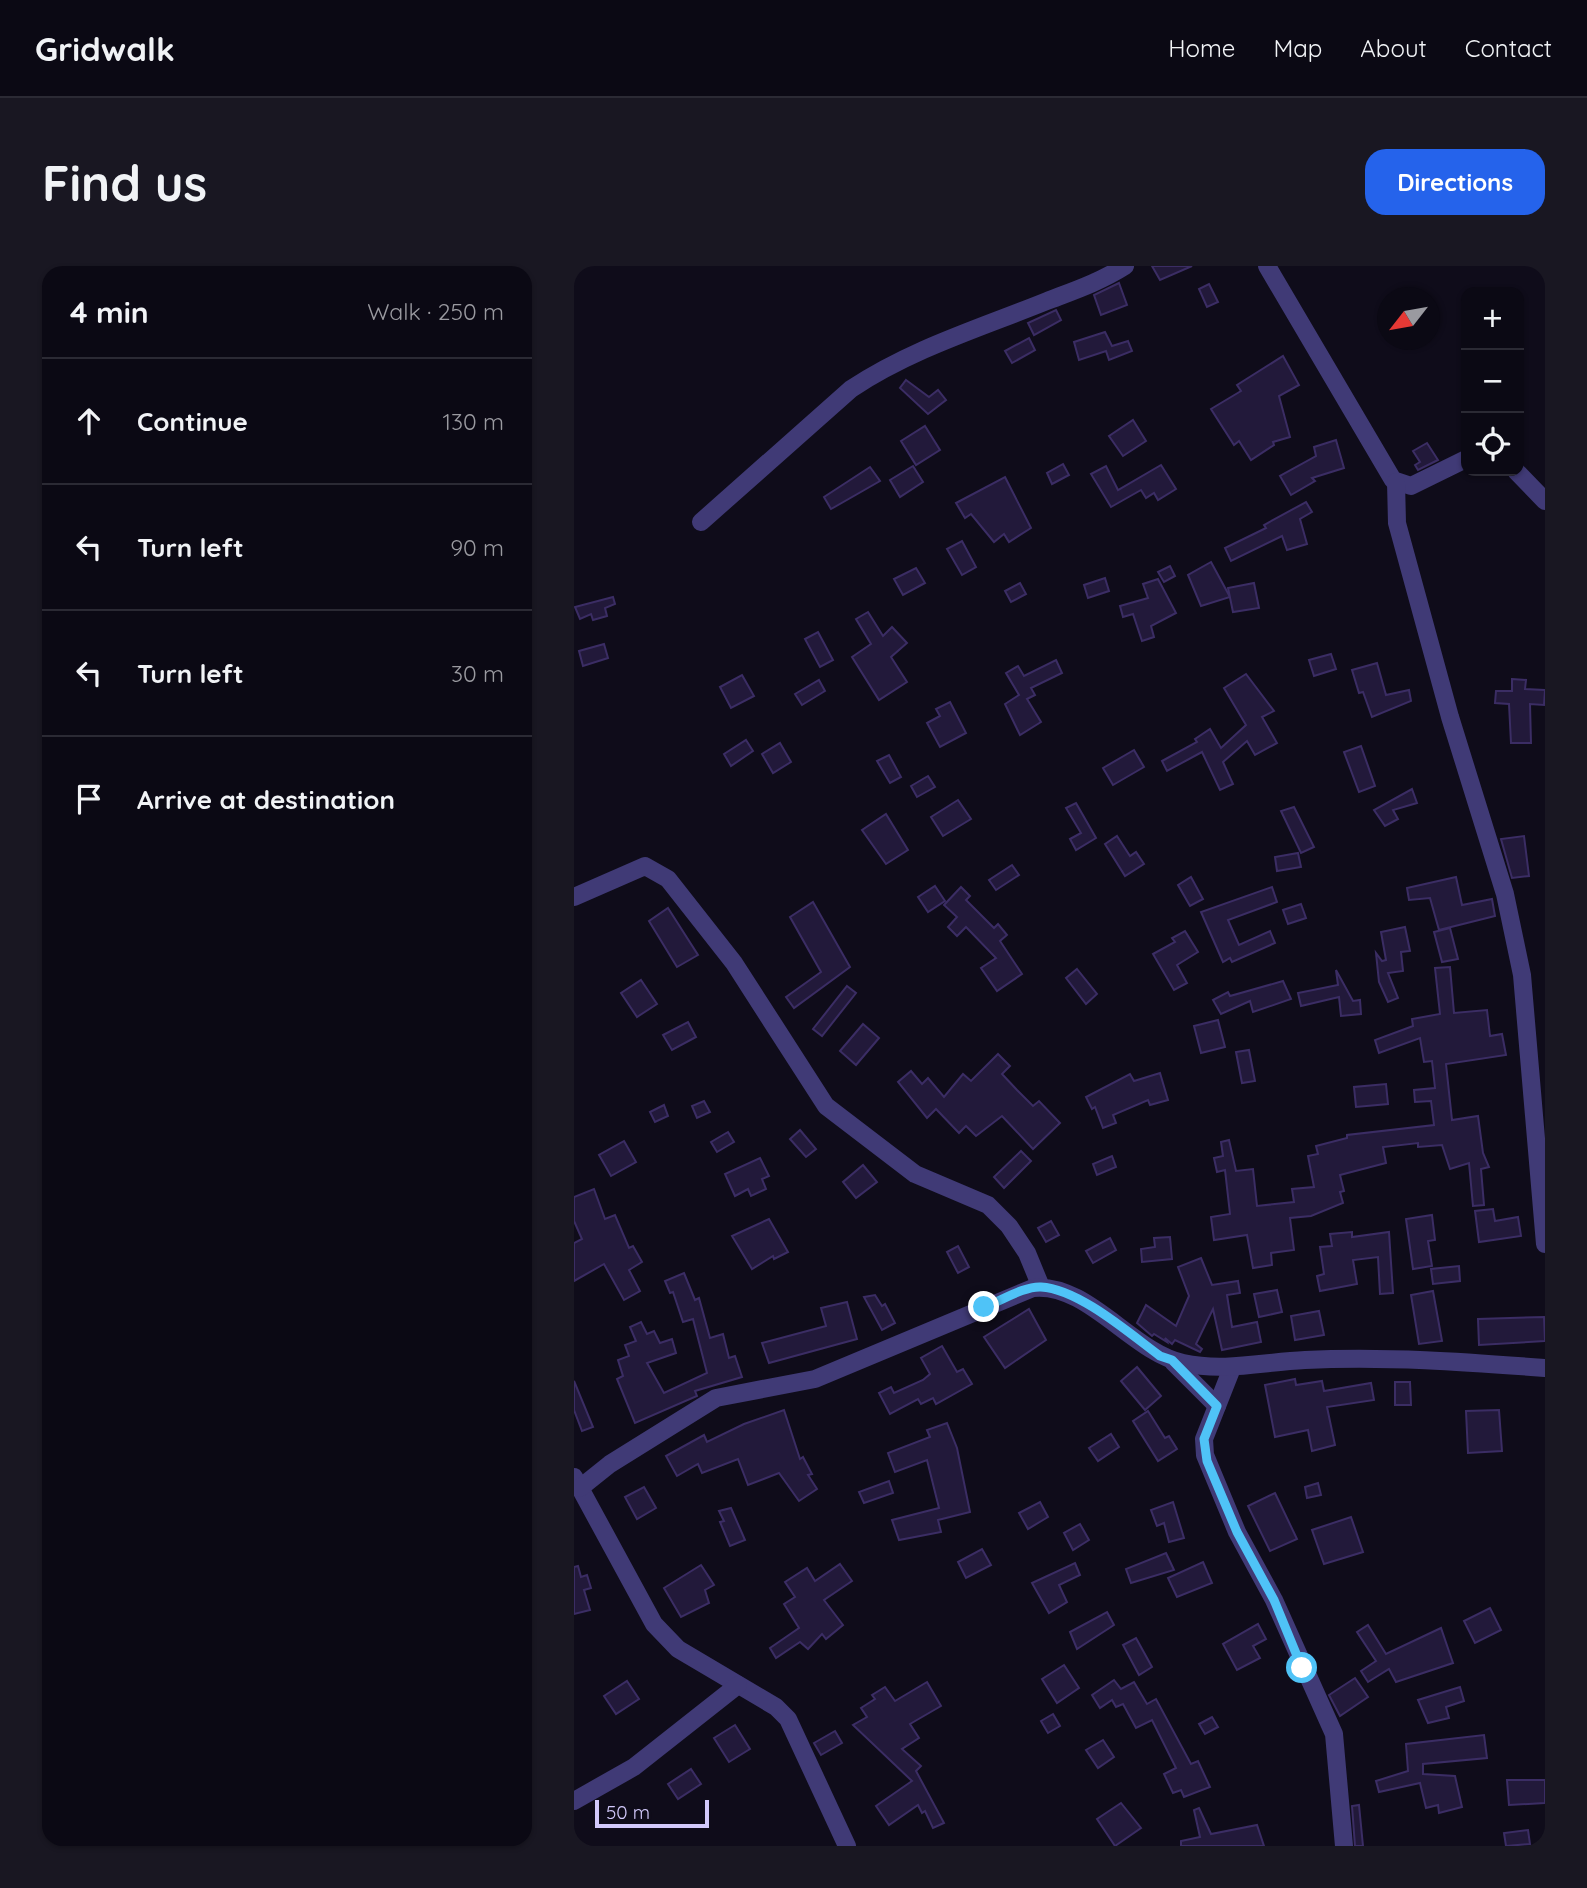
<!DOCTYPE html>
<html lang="en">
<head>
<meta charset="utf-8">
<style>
	:root { --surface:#0b0914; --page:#191722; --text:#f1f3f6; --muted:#9a9aa0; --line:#2b2a34; --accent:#2563eb }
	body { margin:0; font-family:Quicksand,sans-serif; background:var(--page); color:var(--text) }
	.controls { position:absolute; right:21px; top:21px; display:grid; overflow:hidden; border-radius:14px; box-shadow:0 2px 5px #0004 }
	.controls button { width:63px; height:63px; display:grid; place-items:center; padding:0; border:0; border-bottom:2px solid var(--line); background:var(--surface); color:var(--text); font:35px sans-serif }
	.compass { position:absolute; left:803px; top:21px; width:63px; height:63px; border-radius:50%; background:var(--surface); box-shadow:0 2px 5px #0004; rotate:239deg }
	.scale { position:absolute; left:21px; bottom:18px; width:114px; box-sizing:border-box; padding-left:7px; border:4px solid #d2c9fb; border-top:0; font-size:19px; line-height:24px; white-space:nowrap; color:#d2c9fb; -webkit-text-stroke:5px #0f0c1a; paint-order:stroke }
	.stop { position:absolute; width:21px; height:21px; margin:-16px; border:5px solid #4fc3f7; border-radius:50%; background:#fff }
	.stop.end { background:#4fc3f7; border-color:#fff; box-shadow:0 2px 7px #0008 }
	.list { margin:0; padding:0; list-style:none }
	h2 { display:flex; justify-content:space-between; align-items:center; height:91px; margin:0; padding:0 28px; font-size:30px }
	h2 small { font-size:23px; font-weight:400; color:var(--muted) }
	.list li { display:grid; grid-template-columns:46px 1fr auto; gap:21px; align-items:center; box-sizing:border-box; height:126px; padding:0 28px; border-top:2px solid var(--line) }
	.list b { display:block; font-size:26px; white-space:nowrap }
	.list em { font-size:23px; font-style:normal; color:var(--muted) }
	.icon { flex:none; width:38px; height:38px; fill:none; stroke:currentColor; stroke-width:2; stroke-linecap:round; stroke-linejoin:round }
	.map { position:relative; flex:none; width:971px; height:1580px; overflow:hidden; border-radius:21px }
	header { display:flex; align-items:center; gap:42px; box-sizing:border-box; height:98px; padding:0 35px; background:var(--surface); border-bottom:2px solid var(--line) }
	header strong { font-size:33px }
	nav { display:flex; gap:38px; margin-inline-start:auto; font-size:24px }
	.intro { display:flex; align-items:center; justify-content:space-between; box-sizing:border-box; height:168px; padding:0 42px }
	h1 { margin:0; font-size:49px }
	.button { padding:18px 32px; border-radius:21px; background:var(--accent); color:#fff; font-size:24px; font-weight:700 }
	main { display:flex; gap:42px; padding:0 42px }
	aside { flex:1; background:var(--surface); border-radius:21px; box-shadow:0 2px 5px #0004 }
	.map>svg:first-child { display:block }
</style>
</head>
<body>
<header>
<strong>Gridwalk</strong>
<nav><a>Home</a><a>Map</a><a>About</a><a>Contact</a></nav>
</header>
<div class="intro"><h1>Find us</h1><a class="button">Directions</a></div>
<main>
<aside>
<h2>4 min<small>Walk · 250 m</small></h2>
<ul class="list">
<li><svg class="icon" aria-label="ahead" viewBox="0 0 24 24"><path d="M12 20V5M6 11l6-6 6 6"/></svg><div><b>Continue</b></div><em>130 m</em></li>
<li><svg class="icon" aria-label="left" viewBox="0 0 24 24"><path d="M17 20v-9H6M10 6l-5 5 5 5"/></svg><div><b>Turn left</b></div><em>90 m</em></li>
<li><svg class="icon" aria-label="left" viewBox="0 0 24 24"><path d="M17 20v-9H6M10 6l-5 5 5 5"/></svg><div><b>Turn left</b></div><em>30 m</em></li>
<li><svg class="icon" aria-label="arrive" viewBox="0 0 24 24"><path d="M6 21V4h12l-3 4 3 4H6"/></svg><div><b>Arrive at destination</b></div></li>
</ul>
</aside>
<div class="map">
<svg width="971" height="1580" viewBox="0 0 971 1580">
	<rect width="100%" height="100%" fill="#0f0c1a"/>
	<g fill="#22193a" stroke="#3b2d64" stroke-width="2">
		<path d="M578,0H618L586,14Z"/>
		<path d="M545,17L553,39L527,49L520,29Z"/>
		<path d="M635,18L644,36L633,41L625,23Z"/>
		<path d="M482,44L487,54L460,69L454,57Z"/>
		<path d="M531,66L538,80L554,75L558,85L535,94L532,85L505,94L500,76Z"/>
		<path d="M455,72L461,84L438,97L431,85Z"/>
		<path d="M709,90L725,119L705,130L716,171L699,176L700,179L677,194L665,175L660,179L637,143L667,125L663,119Z"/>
		<path d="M332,114L355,131L364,124L372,134L354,148L326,122Z"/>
		<path d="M559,154L572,175L549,190L535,170Z"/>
		<path d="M351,160L366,184L342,199L327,175Z"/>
		<path d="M762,174L770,202L738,212L741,215L717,229L706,210L742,190L740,181Z"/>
		<path d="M853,177L864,194L844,204L841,199L846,196L839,185Z"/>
		<path d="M489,198L495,209L478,218L473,207Z"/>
		<path d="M587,199L602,223L584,234L580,227L572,232L567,224L537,241L517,208L532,200L544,224Z"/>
		<path d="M339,200L349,216L326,231L316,214Z"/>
		<path d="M296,201L306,215L257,243L250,231Z"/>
		<path d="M431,211L457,262L435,276L430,268L420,276L397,248L391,252L382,237Z"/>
		<path d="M732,236L738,246L726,253L733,278L713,284L708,270L657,295L651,282L692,262L690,259Z"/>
		<path d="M388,275L402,301L388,309L373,283Z"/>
		<path d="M637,296L656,331L627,340L614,309Z"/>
		<path d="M596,300L601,310L590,316L584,306Z"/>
		<path d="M342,302L351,317L329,329L320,313Z"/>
		<path d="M531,312L535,325L514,332L510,319Z"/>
		<path d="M584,313L602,347L577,360L580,371L568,375L559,348L549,351L546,340L574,332L569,318Z"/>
		<path d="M446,317L452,328L437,336L431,325Z"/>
		<path d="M680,317L685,342L659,346L654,322Z"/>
		<path d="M39,331L41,338L31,342L33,350L19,354L17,348L6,353L1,341Z"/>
		<path d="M294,346L309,370L318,361L333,377L317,391L333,416L305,434L278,391L297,378L282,353Z"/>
		<path d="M244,366L259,394L246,401L231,373Z"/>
		<path d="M30,378L34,392L9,400L5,385Z"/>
		<path d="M757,388L762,403L740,410L735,394Z"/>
		<path d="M482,394L488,407L457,422L461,429L453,433L467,456L446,469L431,438L445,429L432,407L444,400L450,410Z"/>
		<path d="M803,397L812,429L835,424L837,435L798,451L789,426L785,427L778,404Z"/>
		<path d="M672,408L700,445L688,451L703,477L681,489L673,475L649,496L659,518L646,524L628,486L593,505L588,495L623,476L621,473L636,463L647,482L672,459L650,422Z"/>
		<path d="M168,409L180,430L157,442L146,421Z"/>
		<path d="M938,413L952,414L951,423L971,424L970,439L956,438L957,477H937L935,438L921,437L922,425H938Z"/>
		<path d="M245,414L251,425L228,439L221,428Z"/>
		<path d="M376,436L392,467L366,481L353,457L366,450L362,443Z"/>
		<path d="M172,474L179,485L157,500L150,488Z"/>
		<path d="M206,477L217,496L199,507L188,488Z"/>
		<path d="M787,480L801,520L785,526L770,486Z"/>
		<path d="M560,484L570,501L539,519L529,502Z"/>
		<path d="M315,489L327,511L316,517L303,495Z"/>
		<path d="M354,510L361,521L343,531L337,520Z"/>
		<path d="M838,523L843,537L819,544L824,553L811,560L800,544Z"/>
		<path d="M384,534L397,553L369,570L357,551Z"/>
		<path d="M502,537L522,572L502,584L496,573L507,567L492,542Z"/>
		<path d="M720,541L740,581L727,587L707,545Z"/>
		<path d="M312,548L334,584L312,598L288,564Z"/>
		<path d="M543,570L556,590L562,586L570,598L551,610L531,578Z"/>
		<path d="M950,570L955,610L938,612L927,573Z"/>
		<path d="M724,587L727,601L703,605L701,591Z"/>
		<path d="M438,599L445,609L422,624L415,614Z"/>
		<path d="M617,611L629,633L616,640L604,619Z"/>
		<path d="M882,611L888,639L918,633L921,650L865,664L856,632L835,634L833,622Z"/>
		<path d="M361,620L371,635L354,646L344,631Z"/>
		<path d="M387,621L396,630L392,634L420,662L424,658L433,669L426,675L448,708L423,725L407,702L422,692L392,661L383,670L374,661L383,651L370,639Z"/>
		<path d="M698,621L703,636L654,654L665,679L696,665L701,677L658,696L656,692L649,696L627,646Z"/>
		<path d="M239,636L276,701L220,742L212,731L247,706L216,651Z"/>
		<path d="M727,638L732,652L714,658L709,644Z"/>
		<path d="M94,642L124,689L103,701L75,655Z"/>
		<path d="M831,661L836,685L827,686L829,705L814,707L824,732L814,736L805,716L802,687L808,695L812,694L807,666Z"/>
		<path d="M876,662L884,693L868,696L860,666Z"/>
		<path d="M611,665L624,686L603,699L613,717L600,724L579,688L601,676L598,672Z"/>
		<path d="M876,701L880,747L913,744L916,770L928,768L932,789L872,798L878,854L904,850L909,887L915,901L907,903L910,939L899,940L895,897L876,903L868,879L844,881V877L809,881L812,897L766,909L770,925L766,926L769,937L737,950L716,952L720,984L697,987L698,999L679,1002L673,969L640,974L637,951L656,948L651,904L643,906L640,892L649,890L647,876L655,874L662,905L679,903L683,940L720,936L718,923L740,921L734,890L744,888L742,880L773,872V869L860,859L857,835L841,836L840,824L861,822L858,795L850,796L846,772L805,787L801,774L839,760L838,753L866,748L861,702Z"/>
		<path d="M503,703L523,728L512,738L492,712Z"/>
		<path d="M762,704L779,735L786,734L787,748L767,750L765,731L727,740L724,727L764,719Z"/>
		<path d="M67,714L83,738L63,751L47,727Z"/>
		<path d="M709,715L717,733L679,746L676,735L647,748L639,734L654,726L656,730Z"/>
		<path d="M273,720L282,727L248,770L239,763Z"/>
		<path d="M644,754L651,781L627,787L620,760Z"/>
		<path d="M114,756L122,771L98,784L89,769Z"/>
		<path d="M289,758L305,772L282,799L266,785Z"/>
		<path d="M675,784L681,815L668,817L662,786Z"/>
		<path d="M424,788L436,800L428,808L443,824L459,840L465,835L486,857L459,883L428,850L402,870L392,860L385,867L362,843L353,852L324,816L337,805L348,818L354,812L370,831L389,808L397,815Z"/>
		<path d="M586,807L594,834L576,839L574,834L539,849L542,857L529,862L521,841L518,843L512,831L556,808L560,815Z"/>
		<path d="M812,818L814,838L782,841L780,821Z"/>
		<path d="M130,835L136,846L123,852L118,840Z"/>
		<path d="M90,839L94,850L81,856L76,846Z"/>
		<path d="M226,864L242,883L232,891L216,873Z"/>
		<path d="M154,866L160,876L143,886L137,876Z"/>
		<path d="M50,875L62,896L37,910L25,889Z"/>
		<path d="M447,885L457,895L430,922L420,911Z"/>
		<path d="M538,890L542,901L523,909L519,898Z"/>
		<path d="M186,892L195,910L188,913L192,923L177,930L174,923L161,930L151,908Z"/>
		<path d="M289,899L303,916L282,932L269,916Z"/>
		<path d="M20,923L31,953L41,949L55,982L59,980L68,996L55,1004L66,1025L50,1034L30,998L0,1015V977L8,973L0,955V931Z"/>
		<path d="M919,943L921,955L944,951L947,970L905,976L901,945Z"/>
		<path d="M858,949L861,974L854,975L858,1000L839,1003L832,953Z"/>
		<path d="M195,953L214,986L200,993L199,990L178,1003L158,970Z"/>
		<path d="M477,955L485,969L472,976L464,962Z"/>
		<path d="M778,966V971L815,966L819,1027L806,1028L804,991L779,994L783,1018L746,1025L743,1010L750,1008L746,981L758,980L756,968Z"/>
		<path d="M596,971L598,993L568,996L567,983L581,981L580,972Z"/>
		<path d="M536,972L542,984L519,997L512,985Z"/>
		<path d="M384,980L395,1001L384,1007L373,986Z"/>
		<path d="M627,992L638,1019L664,1015L666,1027L653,1029L658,1061L683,1056L687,1076L648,1084L639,1043L622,1078L628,1083L626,1086L601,1074L598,1078L591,1072L593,1076L580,1068L578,1070L563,1057L572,1039L602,1060L615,1030L604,1001Z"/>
		<path d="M885,1000L886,1015L859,1018L857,1003Z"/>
		<path d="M110,1007L121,1034L125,1032L136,1072L149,1068L155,1092L161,1090L168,1111L121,1125L123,1130L61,1157L43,1113L49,1110L44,1094L55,1090L51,1079L62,1075L56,1061L67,1056L73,1068L80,1065L86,1077L98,1073L102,1087L73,1097L90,1127L133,1107L119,1053L109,1056L99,1026L96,1027L91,1015Z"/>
		<path d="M703,1024L708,1046L685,1051L680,1028Z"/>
		<path d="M859,1025L868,1075L845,1078L837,1029Z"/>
		<path d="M301,1029L308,1040L311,1038L321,1057L308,1064L290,1031Z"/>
		<path d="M273,1036L283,1073L195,1097L188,1077L252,1060L247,1042Z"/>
		<path d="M455,1043L472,1074L431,1102L410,1071Z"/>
		<path d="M745,1045L750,1069L721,1074L717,1050Z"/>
		<path d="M970,1051L971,1075L905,1079L904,1053Z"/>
		<path d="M368,1080L383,1106L389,1103L398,1118L362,1138L359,1132L347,1138L344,1133L316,1148L305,1127L317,1121L320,1127L349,1114L356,1108L347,1092Z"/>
		<path d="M563,1101L587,1130L571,1144L547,1115Z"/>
		<path d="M721,1113L722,1119L748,1115L750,1125L797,1117L800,1134L753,1141L761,1179L738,1185L734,1164L701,1171L691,1119Z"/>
		<path d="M0,1115L19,1161L8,1165L0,1144Z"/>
		<path d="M821,1116H836L837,1139H821Z"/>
		<path d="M210,1144L226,1193L229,1191L238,1208L234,1209L243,1223L225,1235L205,1207L174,1219L164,1193L128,1207L124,1198L103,1210L92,1190L130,1169L133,1176L170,1158Z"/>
		<path d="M925,1144L928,1185L894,1187L892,1145Z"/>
		<path d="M574,1145L591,1172L595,1170L603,1183L584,1195L559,1155Z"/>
		<path d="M373,1157L383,1182L396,1246L364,1254L367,1266L325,1274L318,1254L365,1242L353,1194L321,1206L314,1187L356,1171L353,1164Z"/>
		<path d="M537,1168L545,1181L524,1195L515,1182Z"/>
		<path d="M315,1215L319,1227L290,1237L285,1226Z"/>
		<path d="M744,1217L747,1229L733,1232L731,1221Z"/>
		<path d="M70,1221L82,1242L63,1253L51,1231Z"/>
		<path d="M701,1227L723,1273L696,1285L674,1240Z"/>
		<path d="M466,1236L474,1251L454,1263L445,1247Z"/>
		<path d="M599,1236L610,1272L595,1276L590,1257L583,1260L577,1244Z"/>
		<path d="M157,1242L171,1274L156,1280L146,1256L150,1255L145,1245Z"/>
		<path d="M777,1251L789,1286L750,1298L738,1264Z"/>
		<path d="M506,1258L515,1274L499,1284L490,1267Z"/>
		<path d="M408,1283L417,1299L392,1312L384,1296Z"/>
		<path d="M592,1287L600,1304L557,1317L552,1303Z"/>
		<path d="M629,1296L638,1317L603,1331L594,1312Z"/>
		<path d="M501,1297L506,1309L485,1319L493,1336L475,1347L458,1317Z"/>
		<path d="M266,1298L278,1315L250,1334L269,1359L252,1373L248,1368L234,1383L226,1376L202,1392L196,1382L225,1362L210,1338L221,1331L211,1316L233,1302L241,1315Z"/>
		<path d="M127,1299L140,1319L131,1324L135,1337L107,1351L90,1322Z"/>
		<path d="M4,1300L7,1311L13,1309L17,1322L10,1324L16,1344L0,1348V1301Z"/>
		<path d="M916,1342L927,1364L901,1377L890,1355Z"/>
		<path d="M533,1346L540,1359L503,1383L496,1366Z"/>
		<path d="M684,1358L692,1373L679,1380L686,1392L663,1404L649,1378Z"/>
		<path d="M794,1359L812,1388L867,1362L879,1397L822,1416L815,1403L794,1416L787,1405L802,1395L783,1366Z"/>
		<path d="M562,1372L578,1401L565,1409L549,1379Z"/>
		<path d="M490,1399L505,1422L483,1437L468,1413Z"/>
		<path d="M781,1412L794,1431L766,1450L755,1429Z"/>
		<path d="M540,1414L547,1423L560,1416L573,1438L582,1433L617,1498L624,1495L636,1521L610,1531L607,1524L599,1527L590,1508L602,1502L578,1454L562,1462L549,1438L542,1441L538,1434L526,1442L518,1429Z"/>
		<path d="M53,1415L65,1433L42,1448L30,1430Z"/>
		<path d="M353,1416L367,1440L336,1458L345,1472L328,1483L347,1500L342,1505L370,1557L359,1562L351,1545L348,1547L344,1539L315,1559L302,1540L338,1515L279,1459L293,1451L287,1442L301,1433L298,1429L311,1421L321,1435Z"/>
		<path d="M886,1421L890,1435L872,1441L875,1452L854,1457L844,1434Z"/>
		<path d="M479,1448L486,1460L474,1467L467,1455Z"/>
		<path d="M638,1451L644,1461L631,1468L625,1458Z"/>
		<path d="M161,1459L176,1483L155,1496L140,1472Z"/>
		<path d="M261,1465L268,1477L247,1489L240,1477Z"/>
		<path d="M910,1469L913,1492L849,1498V1508L881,1510L888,1541L865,1547L864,1539L852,1542L846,1517L805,1526L802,1515L834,1505L832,1478Z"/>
		<path d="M529,1474L540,1491L524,1502L512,1484Z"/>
		<path d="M117,1503L127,1518L104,1533L94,1518Z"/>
		<path d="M933,1514H971V1537L935,1539Z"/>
		<path d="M547,1537L567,1562L541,1580L523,1553Z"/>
		<path d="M785,1539L789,1580H781L778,1540Z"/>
		<path d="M625,1542L637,1568L683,1559L690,1580H607V1575L626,1571L620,1544Z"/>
		<path d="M954,1564L956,1578L932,1580L930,1567Z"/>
	</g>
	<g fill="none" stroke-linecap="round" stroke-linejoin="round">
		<g stroke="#403a76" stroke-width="18">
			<path d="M693,0L819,214L837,220L892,193"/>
			<path d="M942,205L971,235"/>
			<path d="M822,216L823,257L876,451L931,628L948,709L971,978"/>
			<path d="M127,256L277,123C337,83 406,62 473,35C499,25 526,16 551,0"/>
			<path d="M0,631L71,600L94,613L160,697L252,840L341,908L414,939L435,960L453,987L467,1021"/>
			<path d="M599,1096L643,1140"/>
			<path d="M658,1102L630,1173L631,1189L663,1266L700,1334L760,1468L770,1580"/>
			<path d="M0,1211L80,1358L104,1383L202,1441L214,1453L273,1580"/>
			<path d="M6,1222L36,1198L142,1132L241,1113L459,1022C513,1016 558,1086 609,1097C650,1106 689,1096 731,1094C811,1090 892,1096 971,1102"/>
			<path d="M0,1535L60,1501L164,1419"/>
		</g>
	</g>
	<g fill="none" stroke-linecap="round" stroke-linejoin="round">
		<path stroke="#4fc3f7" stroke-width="9" d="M410,1041C427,1035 450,1020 467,1021C505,1023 556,1068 586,1090L598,1094L643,1140L630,1173L633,1195L663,1266L700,1334L728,1402"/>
	</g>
</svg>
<div class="controls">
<button>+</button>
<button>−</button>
<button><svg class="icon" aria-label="locate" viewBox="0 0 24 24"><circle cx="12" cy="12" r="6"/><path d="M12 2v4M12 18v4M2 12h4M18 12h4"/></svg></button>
</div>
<svg class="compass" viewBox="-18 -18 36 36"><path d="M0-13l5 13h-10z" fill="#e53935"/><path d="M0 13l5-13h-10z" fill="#9a9aa0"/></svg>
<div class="scale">50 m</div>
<div class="stop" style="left:728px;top:1402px"></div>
<div class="stop end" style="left:410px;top:1041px"></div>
</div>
</main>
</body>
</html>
